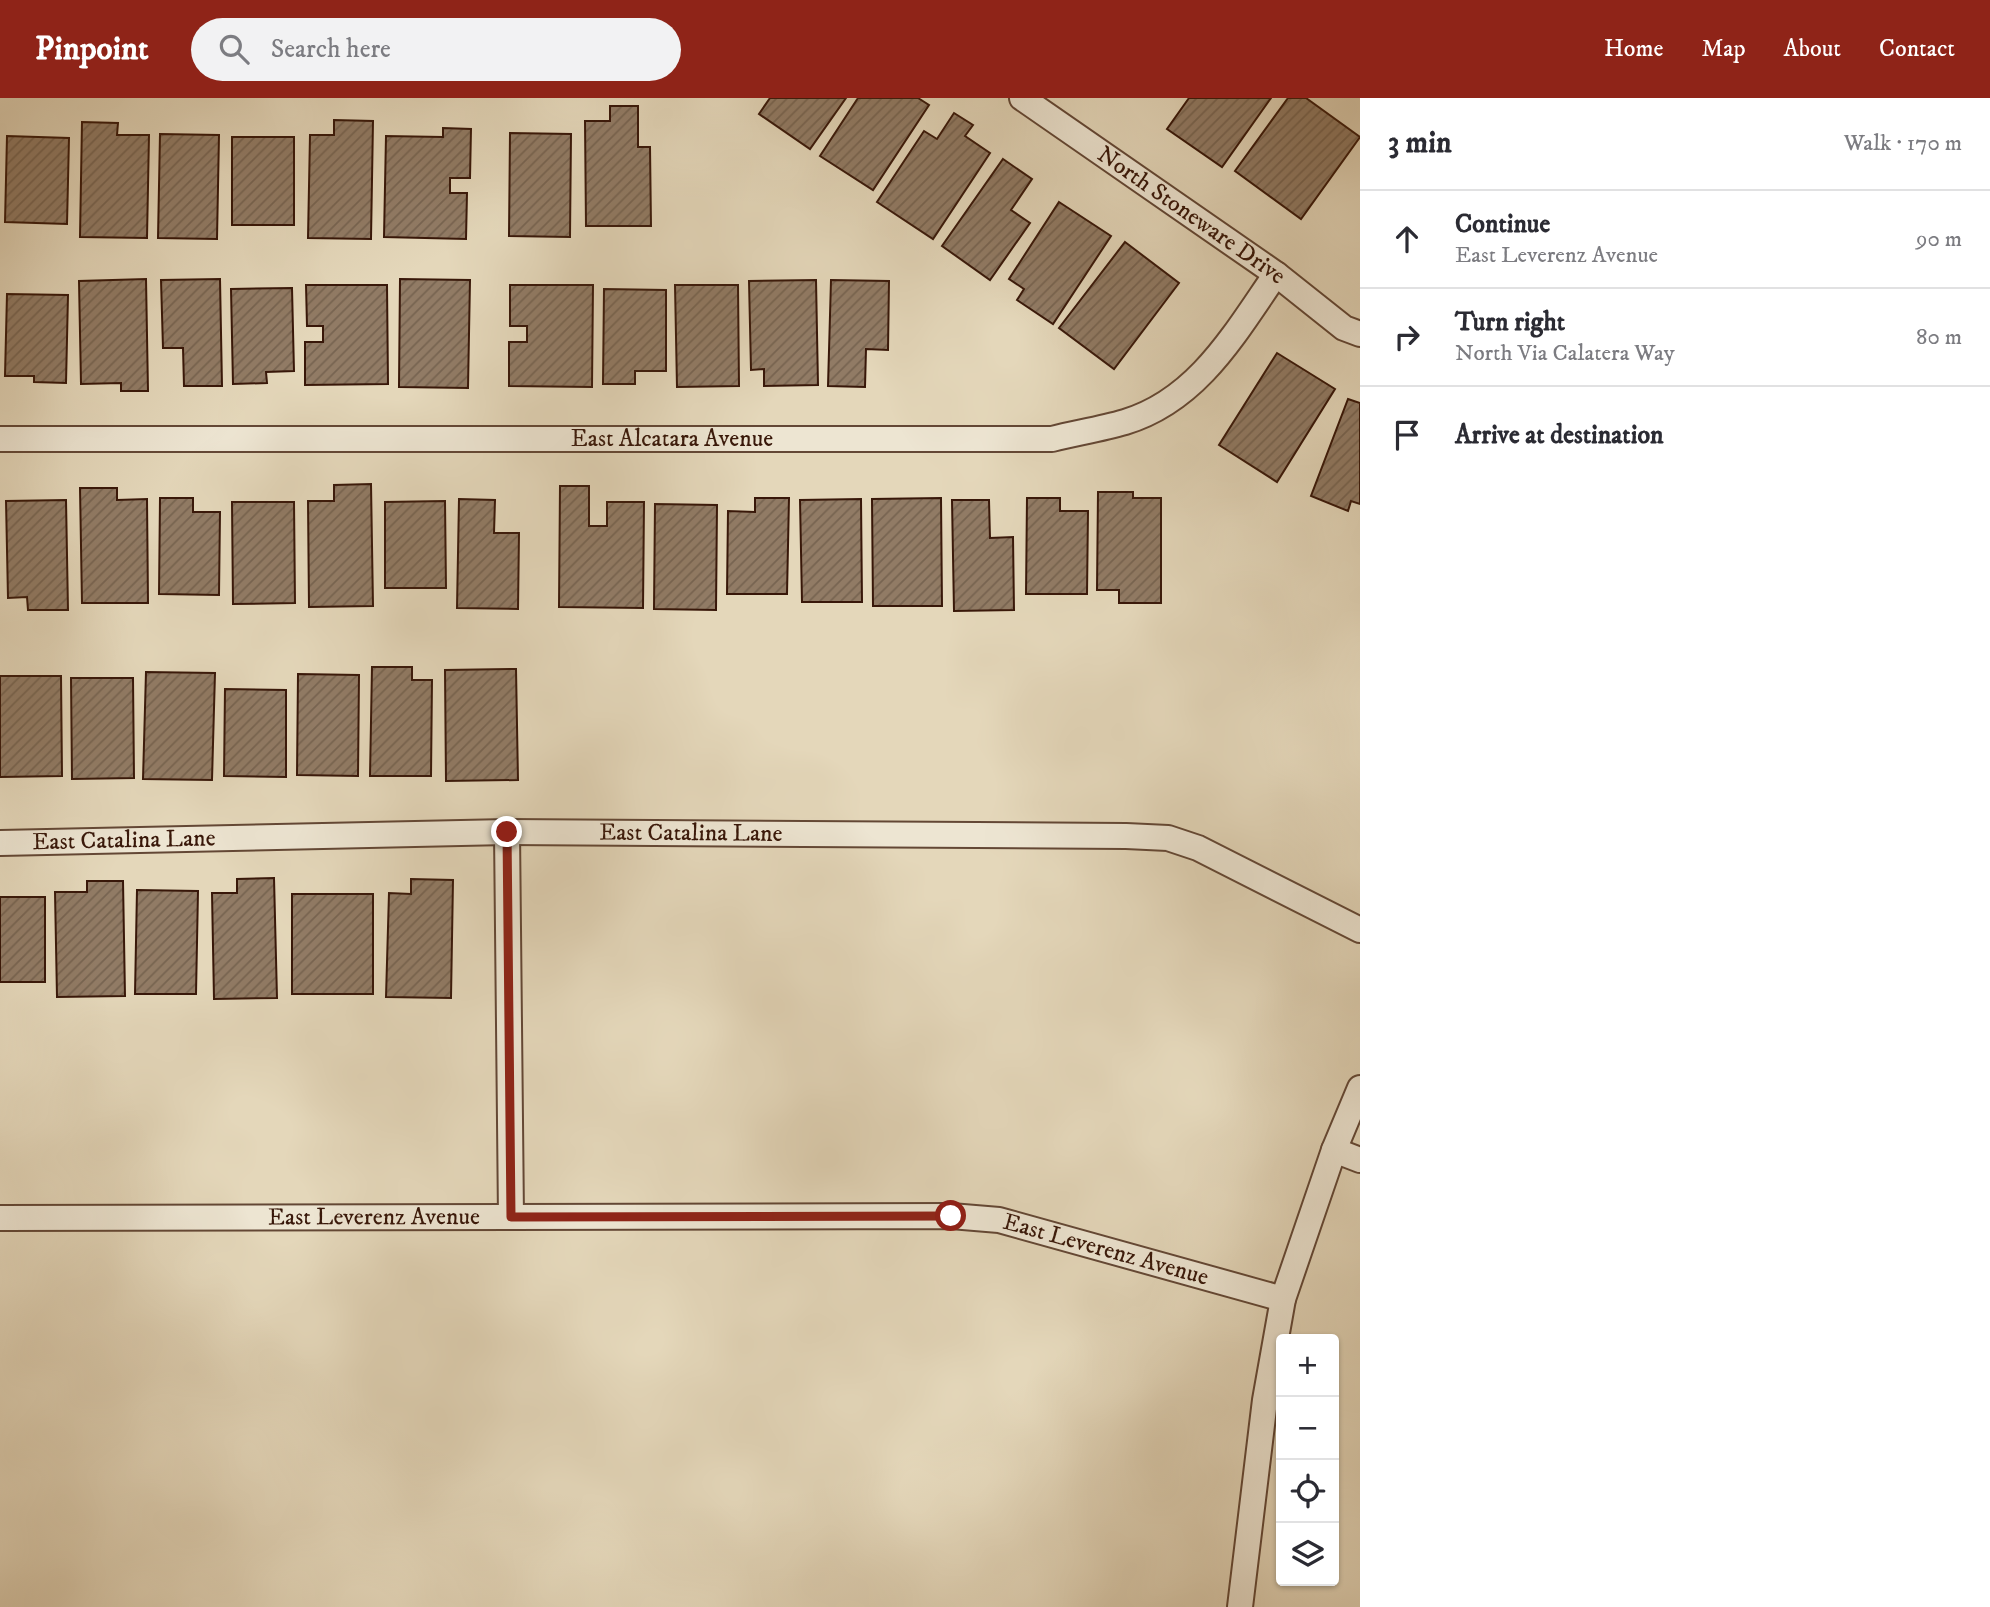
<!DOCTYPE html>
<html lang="en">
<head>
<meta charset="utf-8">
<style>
	:root { --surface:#fff; --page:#f2f2f3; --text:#2b2b33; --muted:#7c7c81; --line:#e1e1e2; --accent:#8f2418 }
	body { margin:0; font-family:"IM FELL DW Pica",serif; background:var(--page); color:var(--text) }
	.controls { position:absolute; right:21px; bottom:21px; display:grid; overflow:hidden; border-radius:7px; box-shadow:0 2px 5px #0004 }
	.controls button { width:63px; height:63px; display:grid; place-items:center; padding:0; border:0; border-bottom:2px solid var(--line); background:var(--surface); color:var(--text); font:35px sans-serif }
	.stop { position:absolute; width:21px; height:21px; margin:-16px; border:5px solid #8f2418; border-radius:50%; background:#fff }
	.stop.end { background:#8f2418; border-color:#fff; box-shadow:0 2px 7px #0008 }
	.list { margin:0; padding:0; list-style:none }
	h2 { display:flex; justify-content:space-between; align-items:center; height:91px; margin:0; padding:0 28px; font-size:30px }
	h2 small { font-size:23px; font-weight:400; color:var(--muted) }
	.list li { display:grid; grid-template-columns:46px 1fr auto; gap:21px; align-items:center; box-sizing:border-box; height:98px; padding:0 28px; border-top:2px solid var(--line) }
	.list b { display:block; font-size:26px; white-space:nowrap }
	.list p { margin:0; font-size:23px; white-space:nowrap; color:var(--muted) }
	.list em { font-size:23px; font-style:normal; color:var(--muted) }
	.icon { flex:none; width:38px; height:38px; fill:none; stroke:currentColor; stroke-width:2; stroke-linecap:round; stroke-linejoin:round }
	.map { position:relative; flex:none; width:1360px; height:1509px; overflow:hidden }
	header { display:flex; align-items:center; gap:42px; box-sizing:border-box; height:98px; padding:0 35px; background:var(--accent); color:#fff }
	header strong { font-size:33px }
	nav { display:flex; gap:38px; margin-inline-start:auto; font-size:24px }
	.search { width:490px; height:63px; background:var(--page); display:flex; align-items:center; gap:18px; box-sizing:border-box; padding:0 24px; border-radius:38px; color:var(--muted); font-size:26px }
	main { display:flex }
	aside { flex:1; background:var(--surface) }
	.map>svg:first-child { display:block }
</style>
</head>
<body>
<header>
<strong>Pinpoint</strong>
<div class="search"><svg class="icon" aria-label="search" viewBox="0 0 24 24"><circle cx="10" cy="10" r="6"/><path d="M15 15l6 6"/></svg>Search here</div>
<nav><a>Home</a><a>Map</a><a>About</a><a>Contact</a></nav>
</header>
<main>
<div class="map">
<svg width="1360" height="1509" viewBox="0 0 1360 1509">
	<defs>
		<pattern id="building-hatch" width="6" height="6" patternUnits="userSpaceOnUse" patternTransform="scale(1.75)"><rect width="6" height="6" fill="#917b65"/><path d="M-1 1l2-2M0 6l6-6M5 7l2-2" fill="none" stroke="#776451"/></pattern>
	</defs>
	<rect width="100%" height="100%" fill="#e4d7ba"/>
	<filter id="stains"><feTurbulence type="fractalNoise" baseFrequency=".00286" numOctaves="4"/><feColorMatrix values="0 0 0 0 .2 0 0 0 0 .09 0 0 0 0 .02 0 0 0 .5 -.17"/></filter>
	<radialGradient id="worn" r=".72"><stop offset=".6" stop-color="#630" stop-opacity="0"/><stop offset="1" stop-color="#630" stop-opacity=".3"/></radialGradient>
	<g fill="url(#building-hatch)" stroke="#381709" stroke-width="2">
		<path d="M770,0H846L810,51L759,16Z"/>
		<path d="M858,0H918L929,7L873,92L820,58Z"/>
		<path d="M1189,0H1271L1222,69L1167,31Z"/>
		<path d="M1288,0H1306L1360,39L1301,121L1235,73Z"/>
		<path d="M610,8H638V49H650L651,128H586L585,23H610Z"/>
		<path d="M954,15L973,27L965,38L990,55L933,141L877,104L924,33L937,41Z"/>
		<path d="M334,22L373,23L371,141L308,140L310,37H334Z"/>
		<path d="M82,24L118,25L117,37H149L147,140L80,139Z"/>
		<path d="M443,30L471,31L470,80H450V95H467L466,141L384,139L386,38L443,39Z"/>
		<path d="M510,35L571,36L570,139L509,138Z"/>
		<path d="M160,36L219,37L217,141L158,140Z"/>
		<path d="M7,38L69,40L67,126L5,124Z"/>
		<rect x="232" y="39" width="62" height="88"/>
		<path d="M1003,61L1032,81L1011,112L1030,125L990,182L942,148Z"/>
		<path d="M1059,104L1111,138L1053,226L1017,202L1024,191L1009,181Z"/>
		<path d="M1125,144L1179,185L1114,271L1059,230Z"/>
		<path d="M146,181L148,293H121V285L81,286L79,183Z"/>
		<path d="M220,181L222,288H184L183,250H163L161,182Z"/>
		<path d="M400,181L470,182L468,290L399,289Z"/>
		<path d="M816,182L818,287L764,288V271L751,272L749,183Z"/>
		<path d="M831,182L889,183L888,252L866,251L865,289L828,288Z"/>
		<path d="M306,187H387L388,286L305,287V244H323V228H307Z"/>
		<path d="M510,187H593L592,289L509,288V244H527V228H510Z"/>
		<path d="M675,187H738L739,288L677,289Z"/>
		<path d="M292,190L294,273L266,274L267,285L233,286L231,191Z"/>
		<path d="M604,191L666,192V273H635V286H603Z"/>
		<path d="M7,196L68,197L66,285L34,284V278H5Z"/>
		<path d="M1277,255L1335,291L1277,384L1219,347Z"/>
		<path d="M1348,301L1360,305V406L1351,403L1348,413L1311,398Z"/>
		<path d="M371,386L373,508L309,509L308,403H334V387Z"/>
		<path d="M560,388H589V428H607V404H644L643,510L559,509Z"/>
		<path d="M80,390H117V402L147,401L148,505H82Z"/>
		<path d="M1098,394H1133V400H1161V505H1119V492H1097Z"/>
		<path d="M160,400H193V414H220L219,497L159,496Z"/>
		<path d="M755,400H789L787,496H727L728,413L755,414Z"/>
		<path d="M941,400L942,508H873L872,401Z"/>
		<path d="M1027,400H1060V413H1088L1087,496H1026Z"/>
		<path d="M459,401L495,402L494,435H519L518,511L457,510Z"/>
		<path d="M861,401L862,504H802L800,402Z"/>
		<path d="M66,402L68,512H28L27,499L8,500L6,403Z"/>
		<path d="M952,402H989L990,440L1013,439L1014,512L954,513Z"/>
		<path d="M445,403L446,490H385V404Z"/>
		<path d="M232,404H294L295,505L233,506Z"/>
		<path d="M655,406L717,407L716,512L654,511Z"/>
		<path d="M372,569H412V582H432L431,678H370Z"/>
		<path d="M516,571L518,682L446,683L445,572Z"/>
		<path d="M146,574L215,575L212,682L143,681Z"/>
		<path d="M298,576L359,577L358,678L297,677Z"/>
		<path d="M0,578H61L62,678L0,679Z"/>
		<path d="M71,580H133L134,680L72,681Z"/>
		<path d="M225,591L286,592V679L224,678Z"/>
		<path d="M274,780L277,900L214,901L212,795H237V781Z"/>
		<path d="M411,781L453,782L451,900L386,899L389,795L411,796Z"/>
		<path d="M87,783H123L125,898L57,899L55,794H87Z"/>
		<path d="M137,792L198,793L196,896H135Z"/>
		<rect x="292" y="796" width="81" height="100"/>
		<rect x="0" y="799" width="45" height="85"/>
	</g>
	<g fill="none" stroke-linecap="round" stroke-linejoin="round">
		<g stroke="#634735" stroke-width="28">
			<g id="street">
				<path id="s1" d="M1022,0L1276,176L1344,230L1360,236"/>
				<path id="s2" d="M0,341H1052C1076,335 1101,331 1125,324C1198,302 1235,235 1276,176"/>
				<path d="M507,734L511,1119"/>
				<path id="s3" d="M0,745L507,734L1126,738L1168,740L1198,750L1360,832"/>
				<path d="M1334,1052L1360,1062"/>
				<path id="s4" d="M0,1120L951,1118L999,1122L1283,1201"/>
				<path d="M1240,1509L1265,1302L1283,1201L1334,1052L1360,990"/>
			</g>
		</g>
		<use href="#street" stroke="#ede5d2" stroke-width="24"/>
	</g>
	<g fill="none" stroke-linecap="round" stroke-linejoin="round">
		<path stroke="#8f2418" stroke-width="9" d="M507,734L511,1119L951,1118"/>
	</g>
	<g text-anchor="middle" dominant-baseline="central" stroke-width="7" stroke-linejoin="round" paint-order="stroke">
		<g font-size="24" fill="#381709" stroke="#ede5d2">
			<text stroke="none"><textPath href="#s1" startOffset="206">North Stoneware Drive</textPath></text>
			<text stroke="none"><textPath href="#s2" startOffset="672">East Alcatara Avenue</textPath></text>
			<text stroke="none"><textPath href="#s3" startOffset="691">East Catalina Lane</textPath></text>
			<text stroke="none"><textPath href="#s3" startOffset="124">East Catalina Lane</textPath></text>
			<text stroke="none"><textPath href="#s4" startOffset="374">East Leverenz Avenue</textPath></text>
			<text stroke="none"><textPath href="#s4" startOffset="1110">East Leverenz Avenue</textPath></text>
		</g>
	</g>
	<rect width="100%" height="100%" filter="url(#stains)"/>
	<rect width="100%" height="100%" fill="url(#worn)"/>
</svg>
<div class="controls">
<button>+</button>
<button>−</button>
<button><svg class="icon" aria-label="locate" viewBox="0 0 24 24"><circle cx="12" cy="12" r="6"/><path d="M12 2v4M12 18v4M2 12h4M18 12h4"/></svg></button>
<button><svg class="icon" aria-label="layers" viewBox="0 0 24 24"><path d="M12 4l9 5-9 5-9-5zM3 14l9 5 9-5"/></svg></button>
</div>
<div class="stop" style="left:951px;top:1118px"></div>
<div class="stop end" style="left:507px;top:734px"></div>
</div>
<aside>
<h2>3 min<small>Walk · 170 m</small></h2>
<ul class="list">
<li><svg class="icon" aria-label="ahead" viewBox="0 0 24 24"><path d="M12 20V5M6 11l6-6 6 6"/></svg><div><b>Continue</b><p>East Leverenz Avenue</p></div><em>90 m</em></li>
<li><svg class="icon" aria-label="right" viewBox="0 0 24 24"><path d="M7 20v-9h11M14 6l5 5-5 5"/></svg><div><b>Turn right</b><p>North Via Calatera Way</p></div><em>80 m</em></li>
<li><svg class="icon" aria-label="arrive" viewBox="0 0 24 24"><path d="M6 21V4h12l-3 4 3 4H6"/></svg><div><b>Arrive at destination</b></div></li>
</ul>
</aside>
</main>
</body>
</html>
